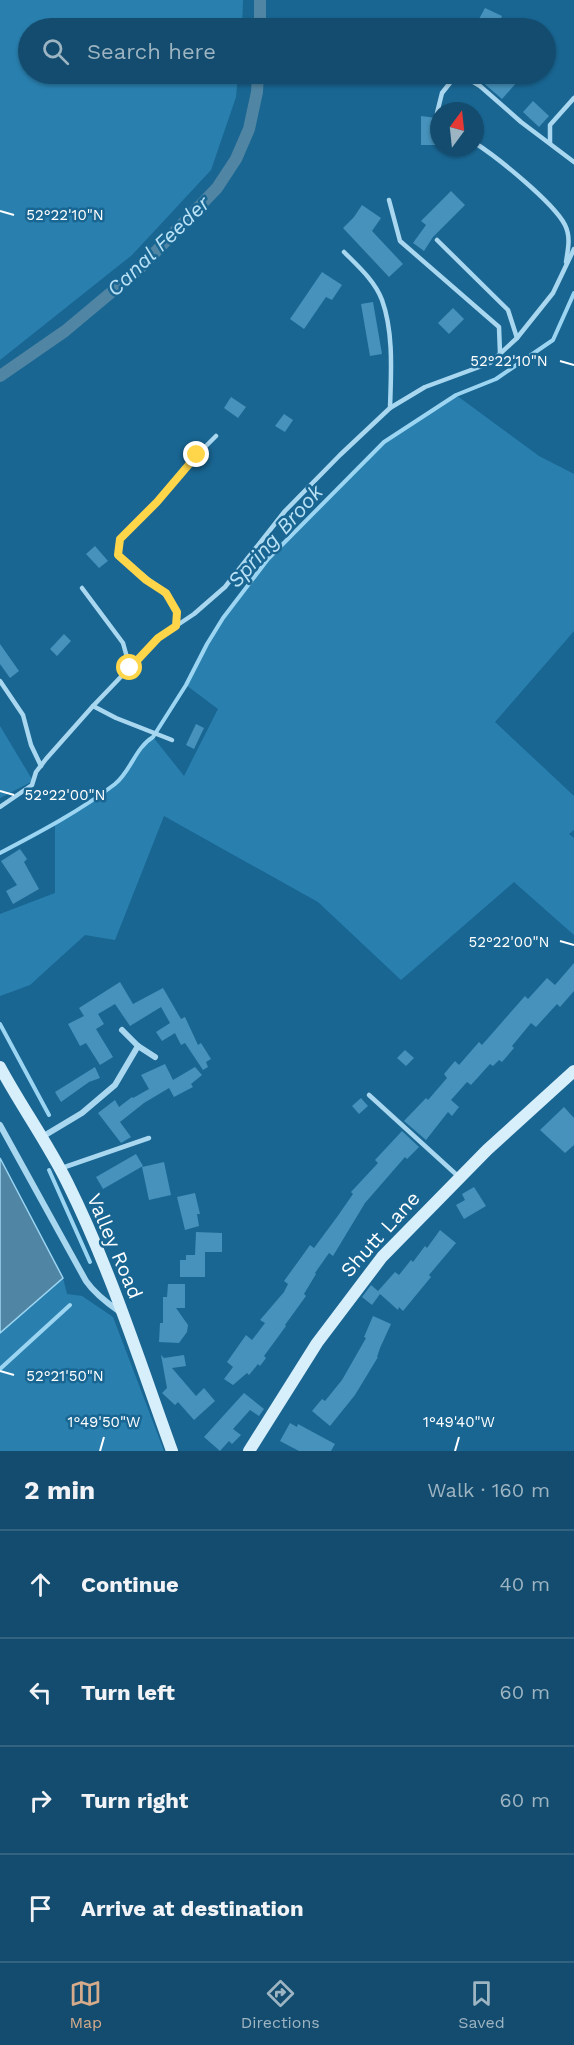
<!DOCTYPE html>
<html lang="en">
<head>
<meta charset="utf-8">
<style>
	:root { --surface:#134c6e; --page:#205676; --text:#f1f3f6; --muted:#9db4c2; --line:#326381; --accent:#d6ab8b }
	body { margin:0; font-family:"Work Sans",sans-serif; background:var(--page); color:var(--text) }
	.compass { position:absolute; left:430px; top:102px; width:54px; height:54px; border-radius:50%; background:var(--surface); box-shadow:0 2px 4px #0004; rotate:15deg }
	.stop { position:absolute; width:18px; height:18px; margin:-14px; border:4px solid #ffd54a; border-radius:50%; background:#fff }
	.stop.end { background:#ffd54a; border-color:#fff; box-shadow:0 2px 6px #0008 }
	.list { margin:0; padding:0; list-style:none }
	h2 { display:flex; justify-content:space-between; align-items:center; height:78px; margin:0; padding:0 24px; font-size:26px }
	h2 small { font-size:20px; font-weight:400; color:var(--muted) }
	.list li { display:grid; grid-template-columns:39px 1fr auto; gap:18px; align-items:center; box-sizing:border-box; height:108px; padding:0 24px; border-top:2px solid var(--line) }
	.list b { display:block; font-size:22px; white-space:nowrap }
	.list em { font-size:20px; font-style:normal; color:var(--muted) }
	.icon { flex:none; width:33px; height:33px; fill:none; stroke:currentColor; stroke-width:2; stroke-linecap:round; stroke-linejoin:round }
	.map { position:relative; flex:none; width:574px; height:1451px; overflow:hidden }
	.search { position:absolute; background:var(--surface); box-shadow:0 2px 4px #0004; left:18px; right:18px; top:18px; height:66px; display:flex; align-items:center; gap:15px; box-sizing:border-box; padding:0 21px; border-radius:33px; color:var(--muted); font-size:22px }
	.sheet { height:510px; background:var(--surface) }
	nav { display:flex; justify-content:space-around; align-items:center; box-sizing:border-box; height:84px; border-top:2px solid var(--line); background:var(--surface); font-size:16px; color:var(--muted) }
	nav a { display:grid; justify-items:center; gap:3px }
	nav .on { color:var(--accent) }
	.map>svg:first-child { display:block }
</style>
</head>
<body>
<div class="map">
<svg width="574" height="1451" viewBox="0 0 574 1451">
	<rect width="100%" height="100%" fill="#196693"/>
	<g fill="#2980af">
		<path d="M0,0H243L242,28H28V74H238L236,97L211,170L132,255L0,360Z"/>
		<path d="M456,395L539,456L574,474V631L495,722L574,796V830L569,834L574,838V935L514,882L401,980L318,902L164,816L115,940L85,935L30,985L0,996V914L55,893V824L118,782L145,742L153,737L184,776L218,709L186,685L207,644L223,618L268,559L384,442Z"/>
		<path d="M0,726L33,781L0,798Z"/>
		<path d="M63,1278L67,1294L82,1296L113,1317L164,1451H0V1333Z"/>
	</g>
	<path fill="#5085a3" stroke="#9cd5f2" stroke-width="1.5" d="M0,1158L63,1278L0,1333Z"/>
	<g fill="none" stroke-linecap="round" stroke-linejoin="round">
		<g stroke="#9cd5f2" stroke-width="4">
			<path d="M0,853C40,832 80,811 115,784C131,771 135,748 153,737L186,685L207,644L223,618L268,559L384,442L456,395L496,379L553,340L574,293"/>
			<path d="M0,1024L49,1115"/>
			<path d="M49,1170L90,1262"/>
			<path d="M0,1369L70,1305"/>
		</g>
		<g stroke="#5085a3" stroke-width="12">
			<path d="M260,0V28"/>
			<path d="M0,376L65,331L138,270L217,188L236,159L249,129L257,92L258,74"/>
		</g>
	</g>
	<g fill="#4692bc">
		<path d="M485,8L502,16L496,28H482L485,22L479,19Z"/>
		<path d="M473,74H508L517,82L502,99Z"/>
		<path d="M533,101L549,116L539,127L523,112Z"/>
		<path d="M421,116L437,118L436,145H421Z"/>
		<path d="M451,191L465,205L433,237L424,251L413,243L426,225L421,221Z"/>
		<path d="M362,205L381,218L372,231L403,264L389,277L343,228L354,217Z"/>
		<path d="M322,272L342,285L332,300L326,297L304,329L290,319Z"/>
		<path d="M373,302L382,354L370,356L361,304Z"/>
		<path d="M453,308L464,319L449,334L438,323Z"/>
		<path d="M231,397L246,407L238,418L224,408Z"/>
		<path d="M284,414L293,420L285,432L275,426Z"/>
		<path d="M95,546L108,561L99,568L86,554Z"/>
		<path d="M64,634L71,641L57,656L50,649Z"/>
		<path d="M0,644L19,671L10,678L0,664Z"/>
		<path d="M196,724L204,728L194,749L186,745Z"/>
		<path d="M20,849L27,859L24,862L39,889L13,904L6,891L17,885L1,861Z"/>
		<path d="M574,963V991L560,1007L557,1004L536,1027L531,1023L512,1046L514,1048L502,1062L499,1060L493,1066L490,1064L471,1085L467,1082L451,1100L459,1107L452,1116L448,1112L426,1140L404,1121L426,1098L428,1100L447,1078L444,1074L455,1061L459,1065L479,1042L482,1045L525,996L528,999L547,978L555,985Z"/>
		<path d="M120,982L133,1004L163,988L181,1019L185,1017L198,1045L201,1043L211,1059L206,1062L208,1067L203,1070L185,1043L181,1045L175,1033L162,1041L156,1032L170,1023L161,1007L130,1026L115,1004L98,1014L104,1024L96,1029L113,1057L100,1065L86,1043L80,1046L68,1024L84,1016L79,1008Z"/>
		<path d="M405,1050L414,1058L406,1066L397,1058Z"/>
		<path d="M165,1064L173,1080L195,1067L202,1075L191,1084L193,1087L174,1097L169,1088L144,1103L120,1122L131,1137L121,1143L98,1113L115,1100L119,1107L132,1097L133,1098L149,1089L141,1075Z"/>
		<path d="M95,1067L100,1078L89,1082L61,1102L55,1092Z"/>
		<path d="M361,1098L368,1106L359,1114L352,1106Z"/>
		<path d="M564,1107L574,1118V1145L565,1153L540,1130Z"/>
		<path d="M402,1131L419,1147L407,1159L405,1157L365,1203L333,1256L329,1253L315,1273L316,1274L304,1294L306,1296L285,1325L286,1326L264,1356L266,1358L260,1366L258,1364L249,1375L247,1373L233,1385L224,1379L233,1367L227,1362L246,1335L252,1340L265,1323L260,1320L284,1292L288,1284L284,1281L300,1259L310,1245L314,1248L337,1217L353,1194L351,1192L378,1163L375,1160Z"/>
		<path d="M136,1154L143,1166L103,1189L96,1177Z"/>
		<path d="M164,1162L171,1195L149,1200L142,1167Z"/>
		<path d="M474,1187L486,1206L464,1219L456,1205L465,1200L462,1194Z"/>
		<path d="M195,1193L200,1214H197L199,1226L185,1230L177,1197Z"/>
		<path d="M440,1230L456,1243L429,1275L431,1277L403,1311L399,1307L398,1310L380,1294L372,1305L362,1297L371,1285L378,1291L395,1272L399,1275L411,1260L413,1262L425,1246L427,1248Z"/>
		<path d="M196,1232L222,1233V1252H205V1277H180V1260H186V1255H195Z"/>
		<path d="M168,1284H185V1308H176L188,1325L187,1332L179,1343L159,1342L160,1323H163V1297H167Z"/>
		<path d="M373,1316L391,1324L380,1348L377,1357H378L355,1395L330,1426L312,1411L322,1399L325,1401L342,1380L366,1338L364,1337Z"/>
		<path d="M161,1355L164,1358L184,1355L186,1366L172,1368L196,1396L204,1388L215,1401L194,1420L178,1402L175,1405L162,1393L167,1388Z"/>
		<path d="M244,1393L264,1409L259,1416L250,1410L233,1429L241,1435L232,1444L229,1441L220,1451L204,1437Z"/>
		<path d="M290,1423L297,1427L298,1424L335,1444L331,1451H299L280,1441Z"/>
	</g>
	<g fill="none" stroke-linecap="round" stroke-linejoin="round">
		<g stroke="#a9d7ef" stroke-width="4.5">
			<path d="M460,74L480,86L521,122L574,162"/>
			<path d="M439,114L437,113L442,93L457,74"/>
			<path d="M475,143C497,157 554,203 565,225C571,237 568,249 566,262"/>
			<path d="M550,143V125L574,98"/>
			<path d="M389,200L400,241L499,327L500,353"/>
			<path d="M437,240L508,310L517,338"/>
			<path d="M390,408L425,387L490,363L517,338L553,293L574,249"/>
			<path d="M82,588L123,643L130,668"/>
			<path d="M176,626C177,622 178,616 177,612C172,595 133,568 118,555L120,539L157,502L197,455L216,436"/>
			<path d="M0,681L23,715L31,745L41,766"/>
			<path d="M93,706L116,718L172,740"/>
			<path d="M0,807L32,785L36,772L46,759L93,706L158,638L194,614L225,587L285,511L340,455L390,408C391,374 394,333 382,300C375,281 358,266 344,252"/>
			<path d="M369,1095L459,1177"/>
			<path d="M62,1168L149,1138"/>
		</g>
		<g stroke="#a9d7ef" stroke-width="6">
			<path d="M122,1030L138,1046L155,1057"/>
			<path d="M0,1125L86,1281C95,1294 107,1303 120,1312"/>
			<path d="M42,1137L82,1113L115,1085L138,1046"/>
		</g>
		<g stroke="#d7eefb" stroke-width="12">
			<path d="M0,1067C21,1106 47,1142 67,1182C110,1268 139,1360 172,1451"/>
			<path d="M249,1451L317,1343L382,1257L487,1150L574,1071"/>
		</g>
	</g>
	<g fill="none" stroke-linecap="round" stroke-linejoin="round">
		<path stroke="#ffd54a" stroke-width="8" d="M130,668L158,638L176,626L177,612L166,593L146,580L118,555L120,539L157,502L197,455"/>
	</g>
	<path fill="none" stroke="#fff" stroke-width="2" d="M0,211L14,215M560,361L574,365M0,791L14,795M560,941L574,945M0,1371L14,1375M100,1451L104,1437M455,1451L459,1437"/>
	<g text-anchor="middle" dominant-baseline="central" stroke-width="5" stroke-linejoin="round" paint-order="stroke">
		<g font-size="20" fill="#fff" stroke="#196693">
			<text transform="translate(380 1234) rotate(-48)">Shutt Lane</text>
			<text transform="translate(115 1246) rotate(67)">Valley Road</text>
		</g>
		<g font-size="21" font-style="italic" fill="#bae2f6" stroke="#196693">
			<text transform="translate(158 246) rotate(-44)">Canal Feeder</text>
			<text transform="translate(275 536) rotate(-48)">Spring Brook</text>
		</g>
	</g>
	<g font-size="15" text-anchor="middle" fill="#fff" stroke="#196693" stroke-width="5" stroke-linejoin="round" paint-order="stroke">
		<text x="65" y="220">52°22'10"N</text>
		<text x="509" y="366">52°22'10"N</text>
		<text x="65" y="800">52°22'00"N</text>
		<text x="509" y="947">52°22'00"N</text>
		<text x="65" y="1381">52°21'50"N</text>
		<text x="104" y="1427">1°49'50"W</text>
		<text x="459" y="1427">1°49'40"W</text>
	</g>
</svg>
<svg class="compass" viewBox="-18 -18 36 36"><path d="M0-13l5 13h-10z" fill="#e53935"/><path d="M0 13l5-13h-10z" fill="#9db4c2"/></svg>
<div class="stop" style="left:130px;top:668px"></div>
<div class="stop end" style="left:197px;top:455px"></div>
<div class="search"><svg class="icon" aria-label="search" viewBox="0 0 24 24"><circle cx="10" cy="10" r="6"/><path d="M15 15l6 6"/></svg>Search here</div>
</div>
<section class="sheet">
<h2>2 min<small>Walk · 160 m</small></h2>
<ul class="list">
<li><svg class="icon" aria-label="ahead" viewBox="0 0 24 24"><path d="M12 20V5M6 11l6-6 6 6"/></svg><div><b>Continue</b></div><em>40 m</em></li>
<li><svg class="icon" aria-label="left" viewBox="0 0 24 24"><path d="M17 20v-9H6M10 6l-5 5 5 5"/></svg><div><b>Turn left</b></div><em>60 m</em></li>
<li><svg class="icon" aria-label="right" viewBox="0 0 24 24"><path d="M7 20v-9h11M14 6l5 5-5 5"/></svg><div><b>Turn right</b></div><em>60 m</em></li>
<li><svg class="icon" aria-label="arrive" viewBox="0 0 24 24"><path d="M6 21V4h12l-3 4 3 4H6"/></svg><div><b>Arrive at destination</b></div></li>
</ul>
</section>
<nav>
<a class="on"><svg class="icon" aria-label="map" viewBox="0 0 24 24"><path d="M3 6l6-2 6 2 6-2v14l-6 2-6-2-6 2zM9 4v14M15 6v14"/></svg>Map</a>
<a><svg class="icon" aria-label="directions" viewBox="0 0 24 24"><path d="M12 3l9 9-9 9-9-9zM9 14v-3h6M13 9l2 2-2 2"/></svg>Directions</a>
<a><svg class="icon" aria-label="saved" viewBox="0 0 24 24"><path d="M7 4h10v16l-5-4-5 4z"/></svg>Saved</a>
</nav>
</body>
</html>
